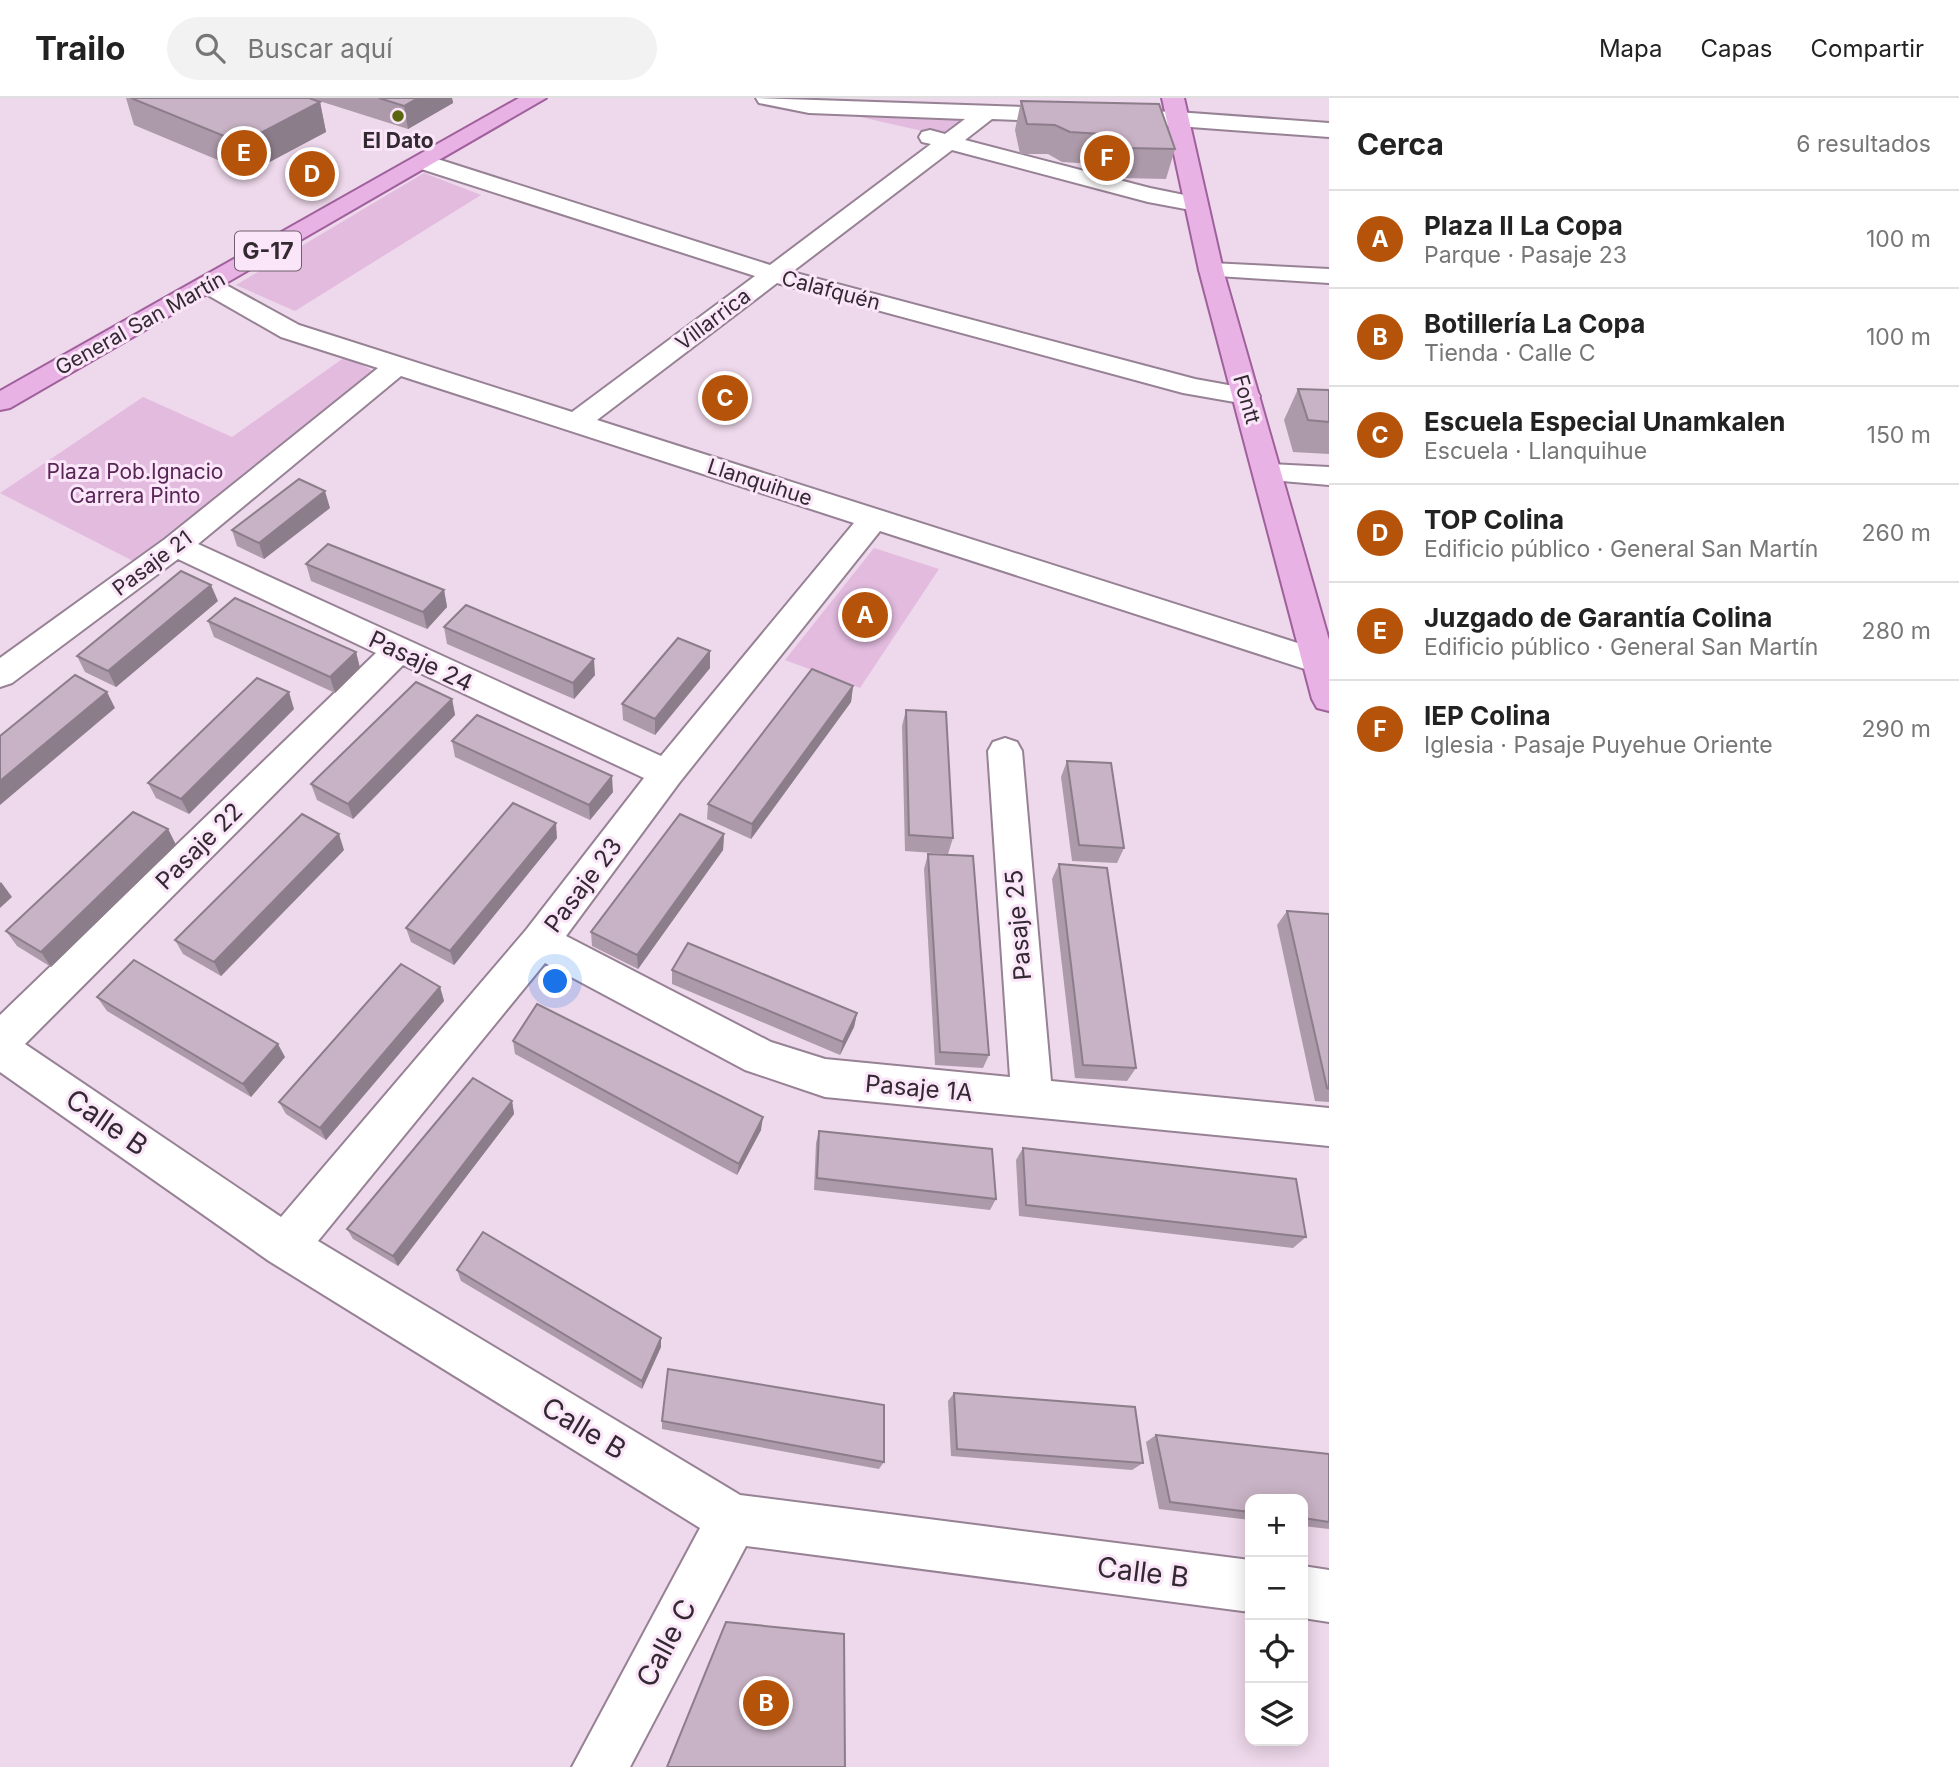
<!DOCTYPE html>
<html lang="es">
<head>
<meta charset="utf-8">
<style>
	:root { --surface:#fff; --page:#f2f2f2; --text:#222; --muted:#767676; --line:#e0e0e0; --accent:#b45309 }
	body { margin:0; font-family:Inter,sans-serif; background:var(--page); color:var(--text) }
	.controls { position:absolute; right:21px; bottom:21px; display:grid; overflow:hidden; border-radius:14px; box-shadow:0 4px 18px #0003 }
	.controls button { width:63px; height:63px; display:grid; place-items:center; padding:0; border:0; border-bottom:2px solid var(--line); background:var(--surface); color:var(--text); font:35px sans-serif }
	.you { position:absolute; left:556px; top:884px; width:24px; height:24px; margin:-18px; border:5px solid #fff; border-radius:50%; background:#1a73e8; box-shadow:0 0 0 10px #1a73e833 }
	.badge { display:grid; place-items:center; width:46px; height:46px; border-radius:50%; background:var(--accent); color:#fff; font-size:23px; font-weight:700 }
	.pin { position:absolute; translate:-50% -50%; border:4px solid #fff; box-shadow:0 2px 7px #0006 }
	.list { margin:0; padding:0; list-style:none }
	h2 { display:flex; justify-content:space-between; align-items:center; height:91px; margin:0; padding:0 28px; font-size:30px }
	h2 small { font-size:23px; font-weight:400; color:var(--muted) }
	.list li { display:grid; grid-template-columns:46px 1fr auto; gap:21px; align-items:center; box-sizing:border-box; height:98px; padding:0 28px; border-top:2px solid var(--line) }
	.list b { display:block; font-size:26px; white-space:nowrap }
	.list p { margin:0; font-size:23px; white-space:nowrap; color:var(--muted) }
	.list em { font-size:23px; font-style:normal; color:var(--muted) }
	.icon { flex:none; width:38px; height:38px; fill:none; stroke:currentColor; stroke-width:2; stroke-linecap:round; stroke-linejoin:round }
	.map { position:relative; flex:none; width:1329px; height:1669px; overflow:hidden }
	header { display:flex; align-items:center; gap:42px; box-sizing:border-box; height:98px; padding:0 35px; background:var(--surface); border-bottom:2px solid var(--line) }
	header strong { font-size:33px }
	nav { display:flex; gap:38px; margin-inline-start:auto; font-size:24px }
	.search { width:490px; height:63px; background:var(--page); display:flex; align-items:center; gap:18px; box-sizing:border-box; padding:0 24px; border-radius:38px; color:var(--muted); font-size:26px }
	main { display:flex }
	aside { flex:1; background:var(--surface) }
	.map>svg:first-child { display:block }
</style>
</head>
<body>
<header>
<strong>Trailo</strong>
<div class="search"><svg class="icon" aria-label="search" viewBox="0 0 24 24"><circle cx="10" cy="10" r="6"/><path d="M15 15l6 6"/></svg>Buscar aquí</div>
<nav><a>Mapa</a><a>Capas</a><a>Compartir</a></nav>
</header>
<main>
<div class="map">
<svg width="1329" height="1669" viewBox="0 0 1329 1669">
	<rect width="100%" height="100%" fill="#eed8eb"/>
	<g fill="#e2bbdf">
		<path d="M834,13L974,20L949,39Z"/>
		<path d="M424,75L481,97L295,213L236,187Z"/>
		<path d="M345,259L380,276L139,466L0,395L143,299L232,339Z"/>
		<path d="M874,450L939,471L860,590L785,562Z"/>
	</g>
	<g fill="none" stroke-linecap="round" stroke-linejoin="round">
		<g stroke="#968294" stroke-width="4">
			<g id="minor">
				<path d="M756,0L1177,14L1329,25V39L1177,28L992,21L965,42L1150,90L1204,101L1208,106L1204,111L1196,113L1148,104L952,52L792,174L1195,281L1256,292L1260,298L1256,304L1246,306L1183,295L777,185L597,322L1329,555V573L1320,576L1308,572L880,433L679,685L566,838L771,944L825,961L1010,979L988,653L993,644L1005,640L1017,644L1022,653L1051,983L1329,1010V1048L825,999L745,972L545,865L318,1143L740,1397L1250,1462V1514L746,1448L630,1669H572L700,1430L269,1163L0,974V917L376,555L178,461L12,585L0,589V560L165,441L378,270L281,239L199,192L195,187L199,182H217L299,227L572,314L755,178L415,69L412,64L415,59H431L770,167L931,46L922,44L919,39L922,34L930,32L945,36L965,21L809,15L759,5ZM401,278L854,425L661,658L198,446ZM403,567L644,680L526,832L281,1119L25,946Z"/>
				<path d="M1211,165L1329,171V185L1202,177L1199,172L1202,167Z"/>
				<path d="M1268,366L1329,369V387L1258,381L1253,375L1258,369Z"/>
				<path d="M1303,1468L1329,1472V1524L1303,1520Z"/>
			</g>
		</g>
		<g stroke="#9f609b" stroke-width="4">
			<g id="major">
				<path d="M519,0H546L10,310L0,312V293Z"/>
				<path d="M1162,0H1184L1223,172L1329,542V613L1317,610L1312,601L1199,172Z"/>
			</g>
		</g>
		<use href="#minor" fill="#fff" fill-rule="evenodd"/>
		<use href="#major" fill="#e9b2e5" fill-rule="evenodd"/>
	</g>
	<g fill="#ac99a9">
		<path d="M126,0H309L320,4L326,34L249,75L134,27Z"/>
		<path d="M310,0H452L453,5L408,31Z"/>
		<path d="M1021,3L1175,51L1166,81L1121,80L1110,67L1062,64L1048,56H1020L1015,32Z"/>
		<path d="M1298,291L1329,292V356L1293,354L1284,322Z"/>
		<path d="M330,410L264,461L237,448L232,432Z"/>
		<path d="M306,466L444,492L447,509L427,531L311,483Z"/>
		<path d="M218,503L116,589L85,574L77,558Z"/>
		<path d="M208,523L356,554L360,570L335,595L214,539Z"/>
		<path d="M444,529L595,577L574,601L447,546Z"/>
		<path d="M710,553V570L655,637L623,622L622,606Z"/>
		<path d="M853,588L851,604L751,741L707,721L708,706Z"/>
		<path d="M452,601L455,617L353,721L317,702L311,686Z"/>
		<path d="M294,611L189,716L156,700L148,685Z"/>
		<path d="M906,612L953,740L948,756L905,753L902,628Z"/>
		<path d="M452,643L613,694L590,722L455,659Z"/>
		<path d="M1067,663L1124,750L1117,765L1072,763L1061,679Z"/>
		<path d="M168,731L176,747L51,869L17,848L6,833Z"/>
		<path d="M724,736L723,752L638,871L592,848L591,834Z"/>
		<path d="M557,740L454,867L411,844L406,830Z"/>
		<path d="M344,752L221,878L183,856L175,842Z"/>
		<path d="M928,756L989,957L983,970L935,967L924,771Z"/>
		<path d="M1059,766L1136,970L1127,983L1075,980L1052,781Z"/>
		<path d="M1287,813L1329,816V1004L1315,1003L1277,827Z"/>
		<path d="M672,872L857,915L854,929L840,957L672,886Z"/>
		<path d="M440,889L444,903L326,1042L286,1016L279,1004Z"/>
		<path d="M97,899L285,959L251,999L107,913Z"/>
		<path d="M513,943L761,1032L737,1077L515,956Z"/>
		<path d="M512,1003L514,1016L398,1168L353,1141L347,1131Z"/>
		<path d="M819,1033L996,1101L990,1112L814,1092L816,1045Z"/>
		<path d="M1023,1050L1306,1139L1293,1150L1019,1118L1016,1062Z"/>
		<path d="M457,1172L661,1249L642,1291L461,1183Z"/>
		<path d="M954,1295L1143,1365L1132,1372L951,1358L948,1303Z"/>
		<path d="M662,1323L884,1364L879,1371L662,1331Z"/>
		<path d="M1156,1337L1329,1356V1431L1303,1428V1401H1250V1422L1159,1411L1146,1344Z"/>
	</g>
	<g fill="#8c7d8a">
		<path d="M418,0H452L453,5L408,31L404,8Z"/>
		<path d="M320,4L326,34L249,75L241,45Z"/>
		<path d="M325,393L330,410L264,461L259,445Z"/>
		<path d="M211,487L218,503L116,589L108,573Z"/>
		<path d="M444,492L447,509L427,531L423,514Z"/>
		<path d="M710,553V570L655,637V621Z"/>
		<path d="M356,554L360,570L335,595L330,579Z"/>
		<path d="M594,561L595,577L574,601L573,585Z"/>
		<path d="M853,588L851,604L751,741L752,726Z"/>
		<path d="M107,594L115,610L0,707V683Z"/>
		<path d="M289,594L294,611L189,716L181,701Z"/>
		<path d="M452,601L455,617L353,721L348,706Z"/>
		<path d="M612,678L613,694L590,722L589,707Z"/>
		<path d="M556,725L557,740L454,867L450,853Z"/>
		<path d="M168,731L176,747L51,869L41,854Z"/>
		<path d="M339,736L344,752L221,878L214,864Z"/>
		<path d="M724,736L723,752L638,871L637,857Z"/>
		<path d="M1,784L12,799L0,810V785Z"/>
		<path d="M440,889L444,903L326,1042L320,1030Z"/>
		<path d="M857,915L854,929L840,957L843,944Z"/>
		<path d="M278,946L285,959L251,999L243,986Z"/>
		<path d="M512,1003L514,1016L398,1168L393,1158Z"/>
		<path d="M763,1019L761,1032L737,1077L739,1066Z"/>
		<path d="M661,1240V1249L642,1291V1283Z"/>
	</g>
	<g fill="#c8b2c5" stroke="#8c7d8a" stroke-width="2">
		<path d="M131,0H309L320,4L241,45Z"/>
		<path d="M379,0H418L404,8Z"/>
		<path d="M1021,3L1159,6L1175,51L1129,50L1118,37L1070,34L1055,27L1027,26Z"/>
		<path d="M1298,291L1329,292V324L1308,322Z"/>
		<path d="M299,381L325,393L259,445L232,432Z"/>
		<path d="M328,446L444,492L423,514L306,466Z"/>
		<path d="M181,473L211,487L108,573L77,558Z"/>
		<path d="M235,500L356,554L330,579L208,523Z"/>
		<path d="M466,507L594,561L573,585L444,529Z"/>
		<path d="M678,540L710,553L655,621L622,606Z"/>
		<path d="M812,571L853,588L752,726L708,706Z"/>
		<path d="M75,577L107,594L0,683V638Z"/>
		<path d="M257,580L289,594L181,701L148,685Z"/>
		<path d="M416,584L452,601L348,706L311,686Z"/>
		<path d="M906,612L946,614L953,740L909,737Z"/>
		<path d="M477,617L612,678L589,707L452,643Z"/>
		<path d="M1067,663L1111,665L1124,750L1079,747Z"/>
		<path d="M513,705L556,725L450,853L406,830Z"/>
		<path d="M133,714L168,731L41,854L6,833Z"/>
		<path d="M302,716L339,736L214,864L175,842Z"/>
		<path d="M680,716L724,736L637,857L591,834Z"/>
		<path d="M928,756L973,758L989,957L940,954Z"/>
		<path d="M1059,766L1107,770L1136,970L1083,967Z"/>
		<path d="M1287,813L1329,816V991L1327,990Z"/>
		<path d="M688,845L857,915L843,944L672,872Z"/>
		<path d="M134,862L278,946L243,986L97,899Z"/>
		<path d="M401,866L440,889L320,1030L279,1004Z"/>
		<path d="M537,906L763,1019L739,1066L513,943Z"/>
		<path d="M473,980L512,1003L393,1158L347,1131Z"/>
		<path d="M819,1033L992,1051L996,1101L817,1080Z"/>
		<path d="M1023,1050L1296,1081L1306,1139L1026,1107Z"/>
		<path d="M483,1134L661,1240L642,1283L457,1172Z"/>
		<path d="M668,1271L884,1307V1364L662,1323Z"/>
		<path d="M954,1295L1135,1309L1143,1365L957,1351Z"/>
		<path d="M1156,1337L1329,1356V1424L1303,1420V1401H1250V1414L1170,1404Z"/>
		<path d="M726,1524L844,1536L845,1669H667Z"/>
	</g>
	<circle fill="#58670e" stroke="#fbe5f9" stroke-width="2.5" cx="398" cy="18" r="7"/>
	<g text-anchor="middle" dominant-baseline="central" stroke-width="6" stroke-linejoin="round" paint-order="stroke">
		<g font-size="21" font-weight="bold" fill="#322931" stroke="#fbe5f9">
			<text x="398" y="42">El Dato</text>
		</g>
		<g font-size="21" fill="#322931" stroke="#fbe5f9">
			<text transform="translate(831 192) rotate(15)">Calafquén</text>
			<text transform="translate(713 221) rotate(-37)">Villarrica</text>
			<text transform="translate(140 225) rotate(-29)">General San Martín</text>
			<text transform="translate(1247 301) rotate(74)">Fontt</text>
			<text transform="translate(760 384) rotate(18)">Llanquihue</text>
			<text transform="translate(152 465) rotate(-37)">Pasaje 21</text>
		</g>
		<g font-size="21" fill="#582756" stroke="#fbe5f9">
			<text x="135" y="373">Plaza Pob.Ignacio<tspan x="135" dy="24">Carrera Pinto</tspan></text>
		</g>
		<rect fill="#fbe5f9" stroke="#6e616d" stroke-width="2" x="235" y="133.5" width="66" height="39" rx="5"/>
		<g font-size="23" font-weight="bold" fill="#322931">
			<text x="268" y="153">G-17</text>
		</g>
		<g font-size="24" fill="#322931" stroke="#fbe5f9">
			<text transform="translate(421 563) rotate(25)">Pasaje 24</text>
			<text transform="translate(199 748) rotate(-45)">Pasaje 22</text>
			<text transform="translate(583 787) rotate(-53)">Pasaje 23</text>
			<text transform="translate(1018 827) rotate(-95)">Pasaje 25</text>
			<text transform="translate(919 990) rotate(5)">Pasaje 1A</text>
		</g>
		<g font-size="28" fill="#322931" stroke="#fbe5f9">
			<text transform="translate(107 1024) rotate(35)">Calle B</text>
			<text transform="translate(584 1330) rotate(31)">Calle B</text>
			<text transform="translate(1143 1474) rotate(7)">Calle B</text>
			<text transform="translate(666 1545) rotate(-62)">Calle C</text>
		</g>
	</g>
</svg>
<div class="controls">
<button>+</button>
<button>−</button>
<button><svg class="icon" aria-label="locate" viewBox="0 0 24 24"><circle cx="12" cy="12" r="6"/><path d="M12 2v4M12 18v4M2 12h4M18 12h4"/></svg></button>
<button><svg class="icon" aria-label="layers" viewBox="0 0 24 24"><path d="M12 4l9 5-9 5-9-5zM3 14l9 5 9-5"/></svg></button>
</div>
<div class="you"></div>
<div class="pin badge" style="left:865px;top:517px">A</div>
<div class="pin badge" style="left:766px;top:1605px">B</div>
<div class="pin badge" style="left:725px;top:300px">C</div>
<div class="pin badge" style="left:312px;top:76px">D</div>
<div class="pin badge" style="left:244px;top:55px">E</div>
<div class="pin badge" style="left:1107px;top:60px">F</div>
</div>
<aside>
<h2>Cerca<small>6 resultados</small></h2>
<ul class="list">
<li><span class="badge">A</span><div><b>Plaza II La Copa</b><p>Parque · Pasaje 23</p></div><em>100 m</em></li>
<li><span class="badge">B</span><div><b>Botillería La Copa</b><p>Tienda · Calle C</p></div><em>100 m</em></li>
<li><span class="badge">C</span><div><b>Escuela Especial Unamkalen</b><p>Escuela · Llanquihue</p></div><em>150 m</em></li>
<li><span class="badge">D</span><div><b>TOP Colina</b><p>Edificio público · General San Martín</p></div><em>260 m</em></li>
<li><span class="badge">E</span><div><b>Juzgado de Garantía Colina</b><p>Edificio público · General San Martín</p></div><em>280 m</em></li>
<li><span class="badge">F</span><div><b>IEP Colina</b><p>Iglesia · Pasaje Puyehue Oriente</p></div><em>290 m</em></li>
</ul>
</aside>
</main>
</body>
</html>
